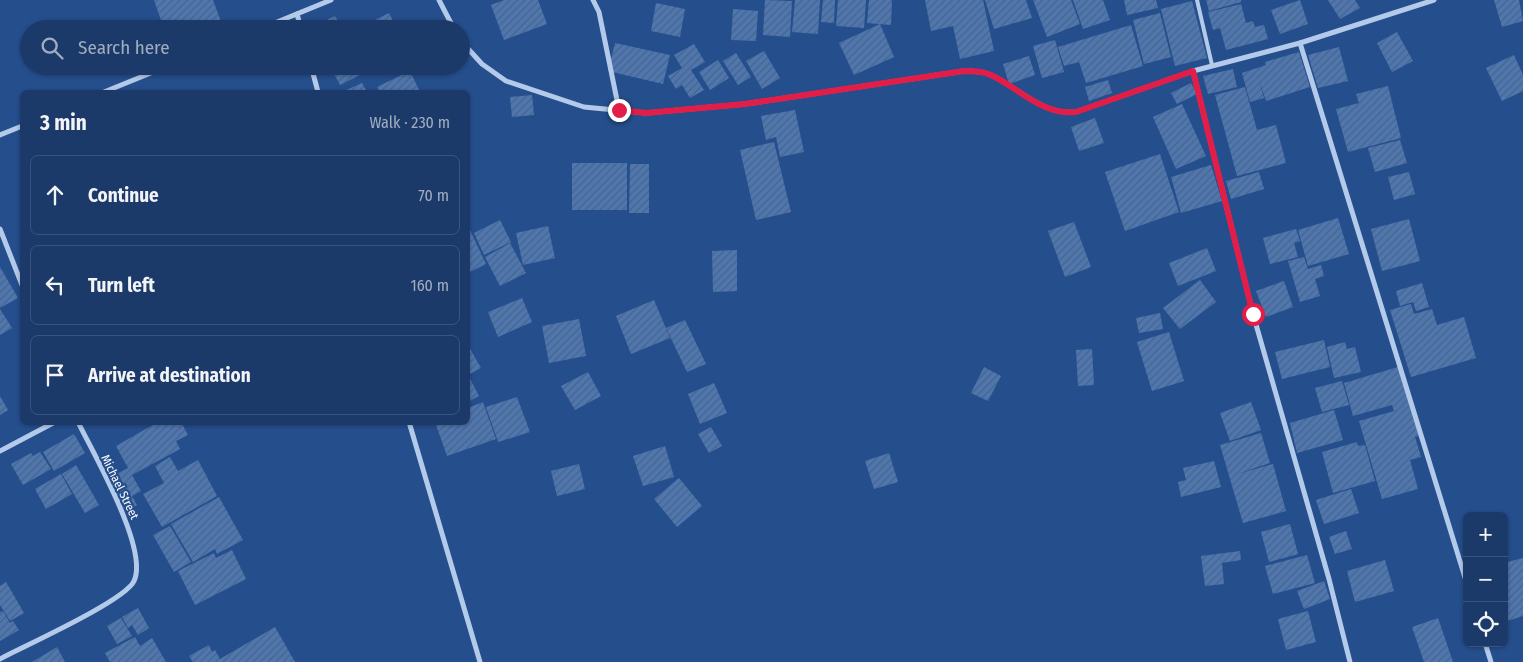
<!DOCTYPE html>
<html lang="en">
<head>
<meta charset="utf-8">
<style>
	:root { --surface:#1c3a69; --page:#294571; --text:#f1f3f6; --muted:#a0adc0; --line:#3a547d }
	body { margin:0; font-family:"Fira Sans Condensed",sans-serif; background:var(--page); color:var(--text) }
	.controls { position:absolute; right:15px; bottom:15px; display:grid; overflow:hidden; border-radius:8px; box-shadow:0 1px 4px #0004 }
	.controls button { width:45px; height:45px; display:grid; place-items:center; padding:0; border:0; border-bottom:1px solid var(--line); background:var(--surface); color:var(--text); font:25px sans-serif }
	.stop { position:absolute; width:15px; height:15px; margin:-11px; border:4px solid #e11d48; border-radius:50%; background:#fff }
	.stop.end { background:#e11d48; border-color:#fff; box-shadow:0 1px 5px #0008 }
	.list { margin:0; padding:0; list-style:none }
	h2 { display:flex; justify-content:space-between; align-items:center; height:65px; margin:0; padding:0 20px; font-size:21px }
	h2 small { font-size:16px; font-weight:400; color:var(--muted) }
	.list li { display:grid; grid-template-columns:32px 1fr auto; gap:15px; align-items:center; box-sizing:border-box; height:80px; margin:0 10px 10px; padding:0 10px; border:1px solid var(--line); border-radius:8px }
	.list b { display:block; font-size:19px; white-space:nowrap }
	.list em { font-size:16px; font-style:normal; color:var(--muted) }
	.icon { flex:none; width:28px; height:28px; fill:none; stroke:currentColor; stroke-width:2; stroke-linecap:round; stroke-linejoin:round }
	.map { position:relative; flex:none; width:1523px; height:662px; overflow:hidden }
	.search { position:absolute; background:var(--surface); box-shadow:0 1px 4px #0004; left:20px; top:20px; width:450px; height:55px; display:flex; align-items:center; gap:12px; box-sizing:border-box; padding:0 18px; border-radius:28px; color:var(--muted); font-size:19px }
	.panel { position:absolute; background:var(--surface); box-shadow:0 1px 4px #0004; left:20px; top:90px; width:450px; height:335px; border-radius:8px }
	.map>svg:first-child { display:block }
</style>
</head>
<body>
<div class="map">
<svg width="1523" height="662" viewBox="0 0 1523 662">
	<defs>
		<pattern id="building-hatch" width="6" height="6" patternUnits="userSpaceOnUse" patternTransform="scale(1.25)"><rect width="6" height="6" fill="#4e77b2"/><path d="M-1 1l2-2M0 6l6-6M5 7l2-2" fill="none" stroke="#4d627f"/></pattern>
	</defs>
	<rect width="100%" height="100%" fill="#254e8c"/>
	<g fill="url(#building-hatch)">
		<path d="M154,0H213L223,27L217,29H164Z"/>
		<path d="M504,0H538L547,24L504,40L491,5Z"/>
		<path d="M765,0L792,1L790,37L763,35Z"/>
		<path d="M795,0H820L818,34L792,32Z"/>
		<path d="M823,0H835L834,23L821,22Z"/>
		<path d="M838,0H866L864,28L836,26Z"/>
		<path d="M869,0H892L891,25L867,23Z"/>
		<path d="M925,0H983L994,51L960,59L953,26L931,31Z"/>
		<path d="M985,0H1026L1032,18L994,29Z"/>
		<path d="M1033,0H1071L1080,24L1047,37Z"/>
		<path d="M1073,0H1103L1110,20L1083,29Z"/>
		<path d="M1124,0H1156L1158,8L1127,15Z"/>
		<path d="M1206,0H1241V2L1209,11Z"/>
		<path d="M1300,0L1308,24L1280,34L1271,10Z"/>
		<path d="M1328,0H1355L1360,8L1340,19Z"/>
		<path d="M1494,0H1519L1523,21L1502,27Z"/>
		<path d="M1192,1L1207,58L1175,66L1161,9Z"/>
		<path d="M656,3L685,9L680,37L651,31Z"/>
		<path d="M1241,4L1246,23L1253,21L1255,27L1264,25L1268,39L1226,50L1220,28L1213,30L1208,12Z"/>
		<path d="M733,9L758,11L756,41L731,40Z"/>
		<path d="M389,13L397,29H357Z"/>
		<path d="M1160,13L1171,57L1144,64L1133,20Z"/>
		<path d="M335,16L342,29H309Z"/>
		<path d="M880,24L894,57L854,75L839,43Z"/>
		<path d="M1131,25L1143,66L1086,83L1079,62L1064,66L1058,47Z"/>
		<path d="M1397,32L1413,61L1392,72L1377,43Z"/>
		<path d="M1055,40L1064,72L1042,78L1033,46Z"/>
		<path d="M615,43L670,55L663,84L608,71Z"/>
		<path d="M694,44L705,62L691,70L704,90L690,98L682,85L676,89L668,76L682,68L674,55Z"/>
		<path d="M1339,47L1348,81L1318,88L1308,55Z"/>
		<path d="M764,51L780,78L762,89L746,61Z"/>
		<path d="M1299,52L1310,87L1266,101L1259,80L1264,98L1250,102L1242,73L1266,65L1265,62Z"/>
		<path d="M736,53L751,77L738,85L723,61Z"/>
		<path d="M1514,55L1523,75V91L1502,101L1486,68Z"/>
		<path d="M1029,56L1035,75L1009,84L1003,64Z"/>
		<path d="M718,60L729,78L710,90L699,72Z"/>
		<path d="M330,66H361L364,73L340,85Z"/>
		<path d="M1233,69L1237,87L1208,94L1203,76Z"/>
		<path d="M410,71L420,92H380L377,87Z"/>
		<path d="M1108,80L1112,93L1089,101L1085,87Z"/>
		<path d="M362,83L367,92H342Z"/>
		<path d="M1191,83L1197,94L1177,104L1171,93Z"/>
		<path d="M1388,86L1401,138L1348,152L1336,109L1359,103L1356,94Z"/>
		<path d="M1245,87L1257,130L1276,125L1286,163L1237,176L1215,95Z"/>
		<path d="M532,95L534,115L512,117L510,97Z"/>
		<path d="M1182,104L1206,156L1176,169L1153,117Z"/>
		<path d="M795,110L804,152L780,157L776,137L766,140L761,116Z"/>
		<path d="M1095,118L1104,143L1079,151L1071,127Z"/>
		<path d="M1400,140L1407,163L1375,172L1368,148Z"/>
		<path d="M774,142L791,212L756,220L740,150Z"/>
		<path d="M1160,154L1179,212L1125,231L1105,172Z"/>
		<rect x="572" y="163" width="55" height="47"/>
		<path d="M630,164H649V213H629Z"/>
		<path d="M1211,165L1222,201L1181,213L1171,177Z"/>
		<path d="M1259,172L1264,189L1231,199L1226,181Z"/>
		<path d="M1409,172L1415,194L1394,200L1388,177Z"/>
		<path d="M1338,218L1349,254L1308,266L1298,230Z"/>
		<path d="M1409,219L1420,261L1382,271L1371,229Z"/>
		<path d="M500,220L511,242L484,255L474,233Z"/>
		<path d="M1074,222L1091,267L1065,277L1048,231Z"/>
		<path d="M548,226L555,258L523,265L516,233Z"/>
		<path d="M1296,229L1300,241L1294,243L1298,257L1270,264L1263,238Z"/>
		<path d="M470,230L486,264L468,273V231Z"/>
		<path d="M510,243L526,273L500,286L485,257Z"/>
		<path d="M1207,248L1216,271L1178,286L1169,263Z"/>
		<path d="M737,250V291L713,292L712,251Z"/>
		<path d="M1304,257L1308,269L1321,265L1324,276L1315,279L1320,296L1300,302L1288,261Z"/>
		<path d="M0,267L18,298L0,308Z"/>
		<path d="M1200,280L1216,302L1180,329L1163,308Z"/>
		<path d="M1284,281L1293,307L1266,317L1256,291Z"/>
		<path d="M1422,283L1429,307L1416,311L1413,302L1400,306L1396,291Z"/>
		<path d="M522,298L532,322L498,337L488,312Z"/>
		<path d="M654,300L670,338L631,354L616,316Z"/>
		<path d="M1411,304L1414,314L1432,309L1437,325L1464,317L1476,358L1411,377L1390,310Z"/>
		<path d="M0,309L12,328L0,335Z"/>
		<path d="M1160,313L1163,329L1139,333L1136,318Z"/>
		<path d="M579,319L586,356L549,363L542,326Z"/>
		<path d="M685,320L706,364L687,372L666,328Z"/>
		<path d="M1169,332L1184,381L1152,391L1137,342Z"/>
		<path d="M1324,340L1330,367L1282,379L1275,352Z"/>
		<path d="M1345,342L1347,349L1355,347L1361,372L1334,378L1327,347Z"/>
		<path d="M468,345L481,368L468,375L479,396L468,402Z"/>
		<path d="M1092,349L1094,385L1078,386L1076,350Z"/>
		<path d="M984,367L1001,376L988,401L971,393Z"/>
		<path d="M1398,367L1419,436L1415,437L1421,457L1410,460L1418,489L1382,499L1359,421L1394,411L1392,405L1353,416L1344,383Z"/>
		<path d="M588,372L601,396L575,410L561,386Z"/>
		<path d="M1342,381L1349,405L1322,412L1315,388Z"/>
		<path d="M714,383L727,413L700,424L688,394Z"/>
		<path d="M0,396L8,410L0,415Z"/>
		<path d="M517,397L530,432L498,442L486,407Z"/>
		<path d="M483,402L496,439L447,456L435,422H468V408Z"/>
		<path d="M1251,402L1261,430L1230,441L1220,413Z"/>
		<path d="M1334,410L1343,440L1297,453L1290,423Z"/>
		<path d="M158,422H181L188,435L176,441L180,449L132,475L141,491L132,496L137,505L125,512L107,479L128,468L116,446Z"/>
		<path d="M711,427L722,446L709,453L698,434Z"/>
		<path d="M1261,433L1270,463L1237,474L1273,464L1286,511L1243,523L1220,445Z"/>
		<path d="M74,434L85,453L54,471L43,452Z"/>
		<path d="M1357,442L1358,446L1365,445L1375,481L1333,493L1322,452Z"/>
		<path d="M665,446L674,477L643,486L633,456Z"/>
		<path d="M40,452L51,469L23,485L11,464L31,453L33,456Z"/>
		<path d="M889,453L898,482L874,489L865,461Z"/>
		<path d="M170,457L178,471L198,460L217,496L162,527L143,494L164,483L155,466Z"/>
		<path d="M1214,461L1221,487L1181,497L1178,482L1186,480L1183,468Z"/>
		<path d="M579,464L585,489L557,496L551,471Z"/>
		<path d="M76,465L99,505L85,513L62,474Z"/>
		<path d="M61,474L72,494L46,509L35,489Z"/>
		<path d="M679,478L702,506L677,527L654,499Z"/>
		<path d="M1351,489L1359,513L1324,524L1316,500Z"/>
		<path d="M219,497L243,540L217,554L215,549L193,562L171,524Z"/>
		<path d="M1290,524L1298,554L1269,562L1261,532Z"/>
		<path d="M170,526L191,562L174,572L153,535Z"/>
		<path d="M1346,531L1352,549L1335,554L1329,537Z"/>
		<path d="M232,550L246,579L195,605L178,571L214,553L216,558Z"/>
		<path d="M1240,551L1241,560L1222,563L1224,584L1205,586L1201,556Z"/>
		<path d="M1307,555L1315,583L1273,594L1265,566Z"/>
		<path d="M1523,558V616L1504,622V563Z"/>
		<path d="M1385,560L1394,591L1355,602L1347,571Z"/>
		<path d="M1324,581L1330,599L1304,609L1297,591Z"/>
		<path d="M6,582L24,613L10,621L0,605V586Z"/>
		<path d="M138,608L149,628L138,635L132,625L128,628L122,617Z"/>
		<path d="M3,611L10,623L13,621L19,630L0,641V612Z"/>
		<path d="M1308,611L1316,642L1286,650L1278,619Z"/>
		<path d="M121,618L132,636L117,644L107,626Z"/>
		<path d="M1438,618L1453,662H1424L1412,627Z"/>
		<path d="M275,627L295,662H193L189,656L209,645L212,652L215,650L220,659Z"/>
		<path d="M135,637L140,646L152,638L166,662H110L105,653Z"/>
		<path d="M57,647L65,662H32Z"/>
	</g>
	<g fill="none" stroke-linecap="round" stroke-linejoin="round">
		<path stroke="#b4caea" stroke-width="4" d="M1197,0L1212,65"/>
		<g stroke="#b4caea" stroke-width="5">
			<path d="M439,0L454,29"/>
			<path d="M593,0L599,12L619,110"/>
			<path d="M297,14L301,29"/>
			<path d="M260,29L331,0"/>
			<path d="M461,41L482,64L506,81L584,107L646,113L745,104L964,71C973,71 983,71 991,75C1019,88 1043,116 1076,112L1193,71L1300,43L1434,0"/>
			<path d="M1300,43L1467,584"/>
			<path d="M311,66L318,92"/>
			<path d="M1193,71L1253,314L1329,579L1350,662"/>
			<path d="M104,92L168,66"/>
			<path d="M0,135L22,126"/>
			<path d="M0,229L22,285"/>
			<path d="M409,422L480,662"/>
			<path d="M0,451L55,422"/>
			<path d="M1485,643L1491,662"/>
			<path d="M0,659C24,646 125,601 134,581C149,549 94,455 78,422"/>
		</g>
	</g>
	<g fill="none" stroke-linecap="round" stroke-linejoin="round">
		<path stroke="#e11d48" stroke-width="6" d="M619,110L646,113L745,104L964,71C973,71 983,71 991,75C1019,88 1043,116 1076,112L1193,71L1253,314"/>
	</g>
	<g text-anchor="middle" dominant-baseline="central" stroke-width="4.5" stroke-linejoin="round" paint-order="stroke">
		<g font-size="12" fill="#fff" stroke="#254e8c">
			<text transform="translate(120 487) rotate(64)">Michael Street</text>
		</g>
	</g>
</svg>
<div class="controls">
<button>+</button>
<button>−</button>
<button><svg class="icon" aria-label="locate" viewBox="0 0 24 24"><circle cx="12" cy="12" r="6"/><path d="M12 2v4M12 18v4M2 12h4M18 12h4"/></svg></button>
</div>
<div class="stop" style="left:1253px;top:314px"></div>
<div class="stop end" style="left:619px;top:110px"></div>
<div class="search"><svg class="icon" aria-label="search" viewBox="0 0 24 24"><circle cx="10" cy="10" r="6"/><path d="M15 15l6 6"/></svg>Search here</div>
<section class="panel">
<h2>3 min<small>Walk · 230 m</small></h2>
<ul class="list">
<li><svg class="icon" aria-label="ahead" viewBox="0 0 24 24"><path d="M12 20V5M6 11l6-6 6 6"/></svg><div><b>Continue</b></div><em>70 m</em></li>
<li><svg class="icon" aria-label="left" viewBox="0 0 24 24"><path d="M17 20v-9H6M10 6l-5 5 5 5"/></svg><div><b>Turn left</b></div><em>160 m</em></li>
<li><svg class="icon" aria-label="arrive" viewBox="0 0 24 24"><path d="M6 21V4h12l-3 4 3 4H6"/></svg><div><b>Arrive at destination</b></div></li>
</ul>
</section>
</div>
</body>
</html>
